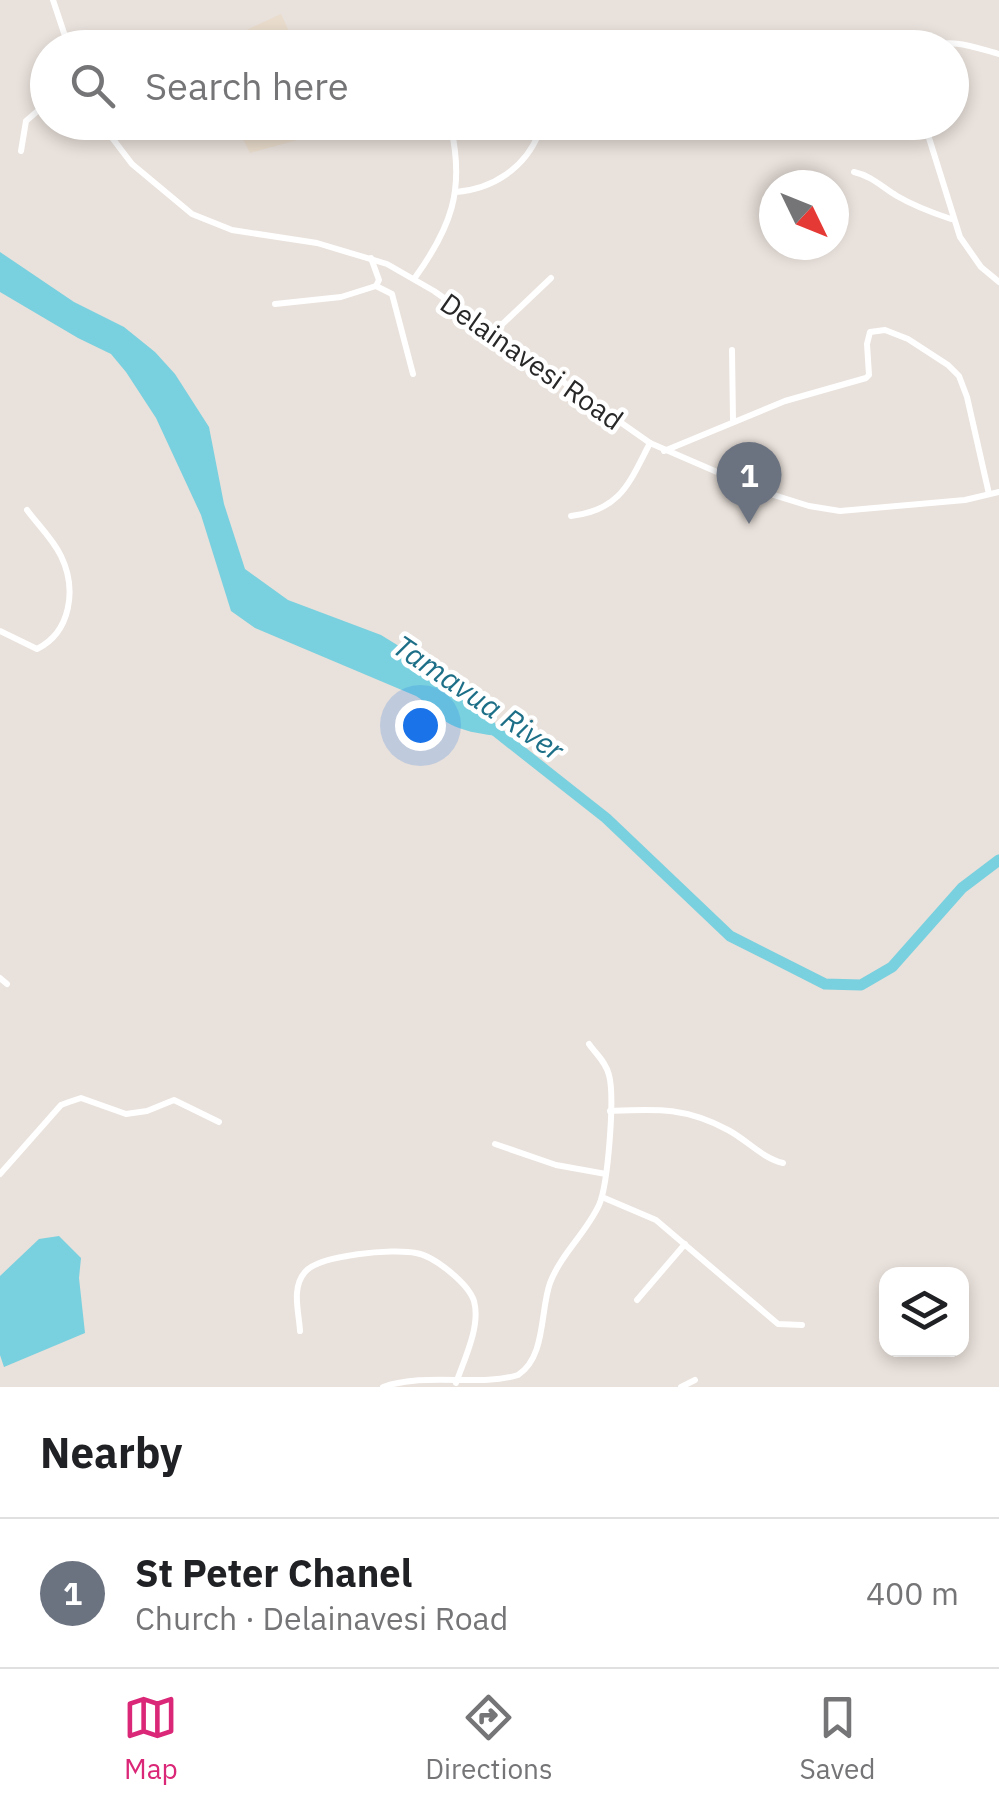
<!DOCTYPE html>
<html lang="en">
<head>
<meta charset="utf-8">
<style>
	:root { --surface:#fff; --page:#f6f6f6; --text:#202124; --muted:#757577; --line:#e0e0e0; --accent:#db2777 }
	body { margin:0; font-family:"IBM Plex Sans",sans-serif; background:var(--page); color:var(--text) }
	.controls { position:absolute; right:30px; bottom:30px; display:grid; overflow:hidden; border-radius:20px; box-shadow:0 5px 15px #0003 }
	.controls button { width:90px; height:90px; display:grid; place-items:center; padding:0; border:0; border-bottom:2px solid var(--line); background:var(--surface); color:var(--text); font:50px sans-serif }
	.compass { position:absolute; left:759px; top:170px; width:90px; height:90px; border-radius:50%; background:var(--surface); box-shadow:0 5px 15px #0003; rotate:133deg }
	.you { position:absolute; left:420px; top:725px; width:35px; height:35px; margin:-25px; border:8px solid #fff; border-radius:50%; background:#1a73e8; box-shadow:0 0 0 15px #1a73e833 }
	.badge { display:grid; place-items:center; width:65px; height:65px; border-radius:50%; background:var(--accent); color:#fff; font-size:32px; font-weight:700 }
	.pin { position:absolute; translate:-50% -82px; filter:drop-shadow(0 2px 5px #0008) }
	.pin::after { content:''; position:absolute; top:52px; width:35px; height:30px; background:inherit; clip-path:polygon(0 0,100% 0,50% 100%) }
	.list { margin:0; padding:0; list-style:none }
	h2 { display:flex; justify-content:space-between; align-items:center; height:130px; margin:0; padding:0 40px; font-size:42px }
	h2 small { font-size:32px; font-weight:400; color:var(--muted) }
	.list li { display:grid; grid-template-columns:65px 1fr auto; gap:30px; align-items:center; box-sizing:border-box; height:150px; padding:0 40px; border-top:2px solid var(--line) }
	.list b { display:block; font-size:38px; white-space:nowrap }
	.list p { margin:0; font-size:32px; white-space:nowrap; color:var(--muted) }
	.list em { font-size:32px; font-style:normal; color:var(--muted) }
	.icon { flex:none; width:55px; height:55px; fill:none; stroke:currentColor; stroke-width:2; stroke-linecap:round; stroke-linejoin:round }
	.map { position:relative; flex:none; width:999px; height:1387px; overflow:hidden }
	.search { position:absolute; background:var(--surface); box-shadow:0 5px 15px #0003; left:30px; right:30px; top:30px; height:110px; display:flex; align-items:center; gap:25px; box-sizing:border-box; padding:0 35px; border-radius:55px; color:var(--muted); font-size:38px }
	.sheet { height:280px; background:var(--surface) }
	nav { display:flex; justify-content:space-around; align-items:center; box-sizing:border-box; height:140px; border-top:2px solid var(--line); background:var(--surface); font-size:28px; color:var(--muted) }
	nav a { display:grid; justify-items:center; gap:5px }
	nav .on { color:var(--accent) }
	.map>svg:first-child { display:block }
</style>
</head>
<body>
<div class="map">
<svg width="999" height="1387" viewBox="0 0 999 1387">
	<rect width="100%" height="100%" fill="#e9e1db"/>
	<g fill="#e9dccc">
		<path d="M281,14L296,47H209Z"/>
		<path d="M235,123H330L333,130L250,153Z"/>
	</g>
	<g fill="#79d0df">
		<path d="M0,252L74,302L124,327L155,352L175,374L209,427L224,504L245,569L288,600L381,635L454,680L477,696L504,737C483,734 458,732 441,718C431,711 427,702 416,696L255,628L231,611L201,515L156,418L126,372L111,354L78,338L0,292Z"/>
		<path d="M59,1236L81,1258L79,1278L85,1333L4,1367L0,1355V1276L39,1239Z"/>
	</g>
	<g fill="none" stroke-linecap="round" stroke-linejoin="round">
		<path stroke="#79d0df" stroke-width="11" d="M493,729L606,818L730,936L825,984L861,985L892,967L962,888L999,860"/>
		<g stroke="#fff" stroke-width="6">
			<path d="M53,0L69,48"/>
			<path d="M928,48C950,37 976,48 999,54"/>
			<path d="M100,122L132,164L192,214L232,230L317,243L387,264L434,291L650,443L761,491L809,506L840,511L965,500L999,492"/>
			<path d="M924,122L960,237L981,267L999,282"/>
			<path d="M21,151L26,121L48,102"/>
			<path d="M854,172C872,176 882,187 897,196C914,206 933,213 951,219"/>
			<path d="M456,192C493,189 525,168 539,133"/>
			<path d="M371,258L379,280L376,286L392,294L413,374"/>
			<path d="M414,279C451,228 465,190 451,128L454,122"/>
			<path d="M275,304L341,297L376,286"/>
			<path d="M493,333L551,278"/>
			<path d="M732,350L733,421"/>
			<path d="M664,451L785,401L866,378L869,375L867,344L870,332L885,330L908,339L948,365L959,376L967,397L989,494"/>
			<path d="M571,516C621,510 629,483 650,443"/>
			<path d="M0,631L37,649C71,632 77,589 61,556C53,539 38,525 27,510"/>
			<path d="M0,978L7,984"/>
			<path d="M610,1111C657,1109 685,1107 728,1130C747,1140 762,1158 783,1163"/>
			<path d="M495,1144L556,1165L606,1174"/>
			<path d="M0,1174L61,1105L69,1102L81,1098L126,1114L147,1111L174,1100L219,1122"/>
			<path d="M602,1197L656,1220L778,1324L802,1325"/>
			<path d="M637,1300L685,1244"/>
			<path d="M300,1331C299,1312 291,1288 305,1272C319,1255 394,1248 416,1253C434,1256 468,1283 474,1301C481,1326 464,1360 456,1383"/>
			<path d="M383,1387C426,1372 479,1387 518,1375C546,1357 540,1311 550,1283C561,1254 586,1233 599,1205C608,1185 615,1097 609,1075C606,1062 596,1054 589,1044"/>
			<path d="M681,1387L695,1380"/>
		</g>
	</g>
	<g text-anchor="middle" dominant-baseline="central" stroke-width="9" stroke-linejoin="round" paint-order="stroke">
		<g font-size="28" fill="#282828" stroke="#fff">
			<text transform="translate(532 361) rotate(35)">Delainavesi Road</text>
		</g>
		<g font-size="30" font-style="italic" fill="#1c6f87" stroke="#fff">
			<text transform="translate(479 697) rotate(34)">Tamavua River</text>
		</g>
	</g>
</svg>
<div class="controls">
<button><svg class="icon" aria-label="layers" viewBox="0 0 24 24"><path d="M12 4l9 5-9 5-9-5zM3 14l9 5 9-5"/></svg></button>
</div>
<svg class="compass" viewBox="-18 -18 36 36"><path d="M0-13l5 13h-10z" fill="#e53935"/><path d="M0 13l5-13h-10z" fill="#757577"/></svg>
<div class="you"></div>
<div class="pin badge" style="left:749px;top:524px;background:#6b7280">1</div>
<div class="search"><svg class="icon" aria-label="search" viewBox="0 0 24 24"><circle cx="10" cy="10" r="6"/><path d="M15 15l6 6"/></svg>Search here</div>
</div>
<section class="sheet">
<h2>Nearby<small></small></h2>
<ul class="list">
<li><span class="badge" style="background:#6b7280">1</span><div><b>St Peter Chanel</b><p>Church · Delainavesi Road</p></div><em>400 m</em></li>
</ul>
</section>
<nav>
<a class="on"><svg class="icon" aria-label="map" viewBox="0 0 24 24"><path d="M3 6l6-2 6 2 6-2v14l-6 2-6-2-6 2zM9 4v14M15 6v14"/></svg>Map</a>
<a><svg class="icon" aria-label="directions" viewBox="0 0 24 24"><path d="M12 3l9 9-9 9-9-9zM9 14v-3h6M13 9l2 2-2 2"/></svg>Directions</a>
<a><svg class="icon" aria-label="saved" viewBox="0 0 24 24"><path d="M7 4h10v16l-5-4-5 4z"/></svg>Saved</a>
</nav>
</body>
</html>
